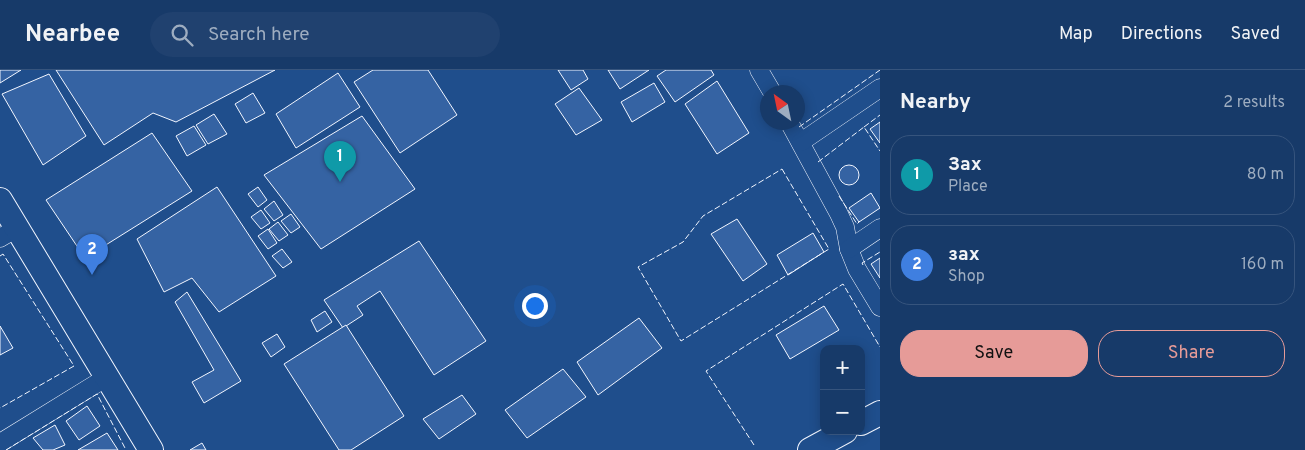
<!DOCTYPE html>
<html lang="en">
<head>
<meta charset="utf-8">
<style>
	:root { --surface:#173a69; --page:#20416f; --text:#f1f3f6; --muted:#9eadc0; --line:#36547d; --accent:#e69b98 }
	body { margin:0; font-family:Overpass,sans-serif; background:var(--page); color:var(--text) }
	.controls { position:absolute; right:15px; bottom:15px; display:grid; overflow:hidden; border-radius:10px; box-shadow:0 2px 12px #0003 }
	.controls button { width:45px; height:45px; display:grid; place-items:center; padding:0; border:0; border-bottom:1px solid var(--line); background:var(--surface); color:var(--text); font:25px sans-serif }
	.compass { position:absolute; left:760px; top:15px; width:45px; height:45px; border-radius:50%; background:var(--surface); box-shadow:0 2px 12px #0003; rotate:327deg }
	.you { position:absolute; left:534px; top:235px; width:18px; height:18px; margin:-12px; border:4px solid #fff; border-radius:50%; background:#1a73e8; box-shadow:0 0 0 8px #1a73e833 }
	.badge { display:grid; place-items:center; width:32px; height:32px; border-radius:50%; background:var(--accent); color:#fff; font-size:16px; font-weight:700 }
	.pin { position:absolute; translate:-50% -41px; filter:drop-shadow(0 1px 2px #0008) }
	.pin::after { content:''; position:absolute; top:26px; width:18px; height:15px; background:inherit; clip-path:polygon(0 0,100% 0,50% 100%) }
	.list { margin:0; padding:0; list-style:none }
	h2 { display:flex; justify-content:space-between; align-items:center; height:65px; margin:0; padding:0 20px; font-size:21px }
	h2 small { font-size:16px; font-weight:400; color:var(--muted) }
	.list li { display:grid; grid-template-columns:32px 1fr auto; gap:15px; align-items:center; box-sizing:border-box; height:80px; margin:0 10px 10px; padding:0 10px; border:1px solid var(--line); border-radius:20px }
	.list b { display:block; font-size:19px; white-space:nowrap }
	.list p { margin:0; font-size:16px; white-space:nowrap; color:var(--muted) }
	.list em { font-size:16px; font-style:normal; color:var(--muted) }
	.actions { display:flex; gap:10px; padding:15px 20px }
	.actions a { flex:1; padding:11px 0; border:1px solid var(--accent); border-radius:20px; text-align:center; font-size:18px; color:var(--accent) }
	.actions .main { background:var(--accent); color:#111 }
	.icon { flex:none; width:28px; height:28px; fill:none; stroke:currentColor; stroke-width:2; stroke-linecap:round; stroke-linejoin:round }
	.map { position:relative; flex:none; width:880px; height:380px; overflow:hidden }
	header { display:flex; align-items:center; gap:30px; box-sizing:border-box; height:70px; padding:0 25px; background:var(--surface); border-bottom:1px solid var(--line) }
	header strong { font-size:24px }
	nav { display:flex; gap:28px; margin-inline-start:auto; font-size:18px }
	.search { width:350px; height:45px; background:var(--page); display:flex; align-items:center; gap:12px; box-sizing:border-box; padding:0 18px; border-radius:28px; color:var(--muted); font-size:19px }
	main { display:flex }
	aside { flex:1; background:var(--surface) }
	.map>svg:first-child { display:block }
</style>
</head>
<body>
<header>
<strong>Nearbee</strong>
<div class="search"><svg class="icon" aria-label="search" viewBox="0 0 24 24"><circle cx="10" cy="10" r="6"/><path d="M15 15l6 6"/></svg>Search here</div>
<nav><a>Map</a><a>Directions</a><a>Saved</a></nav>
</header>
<main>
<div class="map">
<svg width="880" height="380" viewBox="0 0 880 380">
	<rect width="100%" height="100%" fill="#1f4e8c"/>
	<g fill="#3563a3" stroke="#f2f6ff">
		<path d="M0,0H21L0,13Z"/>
		<path d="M56,0H275L176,52L153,43L104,75Z"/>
		<path d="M373,0H428L457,45L400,83L354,12Z"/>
		<path d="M558,0H583L588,9L571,20Z"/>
		<path d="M608,0H649L620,19Z"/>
		<path d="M666,0H711L714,5L675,32L657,6Z"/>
		<path d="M338,3L360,37L296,78L276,44Z"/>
		<path d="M49,4L86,66L43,95L2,24Z"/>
		<path d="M717,11L749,63L717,84L685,34Z"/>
		<path d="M654,13L665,32L632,52L621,32Z"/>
		<path d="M579,18L602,50L576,65L555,34Z"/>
		<path d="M253,23L265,43L246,53L235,34Z"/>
		<path d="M214,44L227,64L208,74L196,55Z"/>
		<path d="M362,46L415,119L321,179L264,105Z"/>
		<path d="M880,52V73L870,59Z"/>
		<path d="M194,56L206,75L187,86L176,66Z"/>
		<path d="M152,63L192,121L85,188L46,130Z"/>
		<circle cx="849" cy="105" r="10"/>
		<path d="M217,117L276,206L219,242L192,208L164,222L137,169Z"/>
		<path d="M258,117L267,130L258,137L248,124Z"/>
		<path d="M871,123L880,138L859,152L849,138Z"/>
		<path d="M274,131L283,145L274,151L264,139Z"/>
		<path d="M261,140L270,153L261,159L251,147Z"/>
		<path d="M291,144L300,157L291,163L281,151Z"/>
		<path d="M737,149L767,194L743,211L711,164Z"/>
		<path d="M278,152L288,165L279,171L269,159Z"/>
		<path d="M268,159L277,173L268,179L258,166Z"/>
		<path d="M813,163L824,182L788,205L777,185Z"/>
		<path d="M419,171L486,271L434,305L380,221L357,236L363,245L343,258L324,230Z"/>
		<path d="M282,179L292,192L283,198L272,186Z"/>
		<path d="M880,188V208L871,194Z"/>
		<path d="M187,222L241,311L204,333L192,312L214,300L175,232Z"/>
		<path d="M824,236L839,260L790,289L776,265Z"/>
		<path d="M325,241L332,252L317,262L311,250Z"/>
		<path d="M639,248L662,278L598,325L577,292Z"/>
		<path d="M346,255L404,346L351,380H339L284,294Z"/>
		<path d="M0,256L13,278L0,285Z"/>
		<path d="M277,264L285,277L271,287L262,273Z"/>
		<path d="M563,299L586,327L527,368L505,340Z"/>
		<path d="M462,325L476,344L439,369L423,349Z"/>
		<path d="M87,336L100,356L79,370L66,351Z"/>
		<path d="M55,355L65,375L53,380H43L33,368Z"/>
		<path d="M107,363L118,380H78Z"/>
		<path d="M202,373L206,380H190Z"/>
	</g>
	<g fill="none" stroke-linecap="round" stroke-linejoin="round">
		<g stroke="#f2f6ff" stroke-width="19">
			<g id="street">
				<path d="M759,0L772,22"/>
				<path d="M789,52L839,144L845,157L849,179L857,199L880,237"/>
				<path d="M801,72L880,18"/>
				<path d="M0,168L17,158"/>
				<path d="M849,179L880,158"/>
				<path d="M0,373L107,307"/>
			</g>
		</g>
		<g stroke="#f2f6ff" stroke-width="26">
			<g id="secondary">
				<path d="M0,130L151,380"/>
				<path d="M861,353L880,343"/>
				<path d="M810,380L845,361"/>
			</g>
		</g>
		<use href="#street" stroke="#1f4e8c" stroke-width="18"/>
		<use href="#secondary" stroke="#1f4e8c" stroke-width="24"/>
		<g stroke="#f2f6ff" stroke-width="1" stroke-dasharray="6 2.5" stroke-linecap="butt">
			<path d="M799,57L880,0"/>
			<path d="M864,57L880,45"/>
			<path d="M818,92L864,57L880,81"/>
			<path d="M782,99L829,179L681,271L638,197L683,172L703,146Z"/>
			<path d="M839,126L857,154L860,151"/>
			<path d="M0,186L3,184L74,296L0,338"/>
			<path d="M863,195L862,193L880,182"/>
			<path d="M754,375L706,301L843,214L880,277"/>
			<path d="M6,380L97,324L126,380"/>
		</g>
	</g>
</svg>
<div class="controls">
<button>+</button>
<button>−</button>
</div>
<svg class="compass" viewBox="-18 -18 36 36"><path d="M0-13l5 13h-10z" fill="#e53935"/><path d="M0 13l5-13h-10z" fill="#9eadc0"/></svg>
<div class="you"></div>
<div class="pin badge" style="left:340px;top:112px;background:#0f9aa8">1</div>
<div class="pin badge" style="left:92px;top:205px;background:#3f7fe0">2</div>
</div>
<aside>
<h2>Nearby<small>2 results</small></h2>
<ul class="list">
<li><span class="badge" style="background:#0f9aa8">1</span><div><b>Зах</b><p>Place</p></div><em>80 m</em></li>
<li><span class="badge" style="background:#3f7fe0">2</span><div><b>зах</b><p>Shop</p></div><em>160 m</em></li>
</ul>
<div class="actions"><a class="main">Save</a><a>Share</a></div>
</aside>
</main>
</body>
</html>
